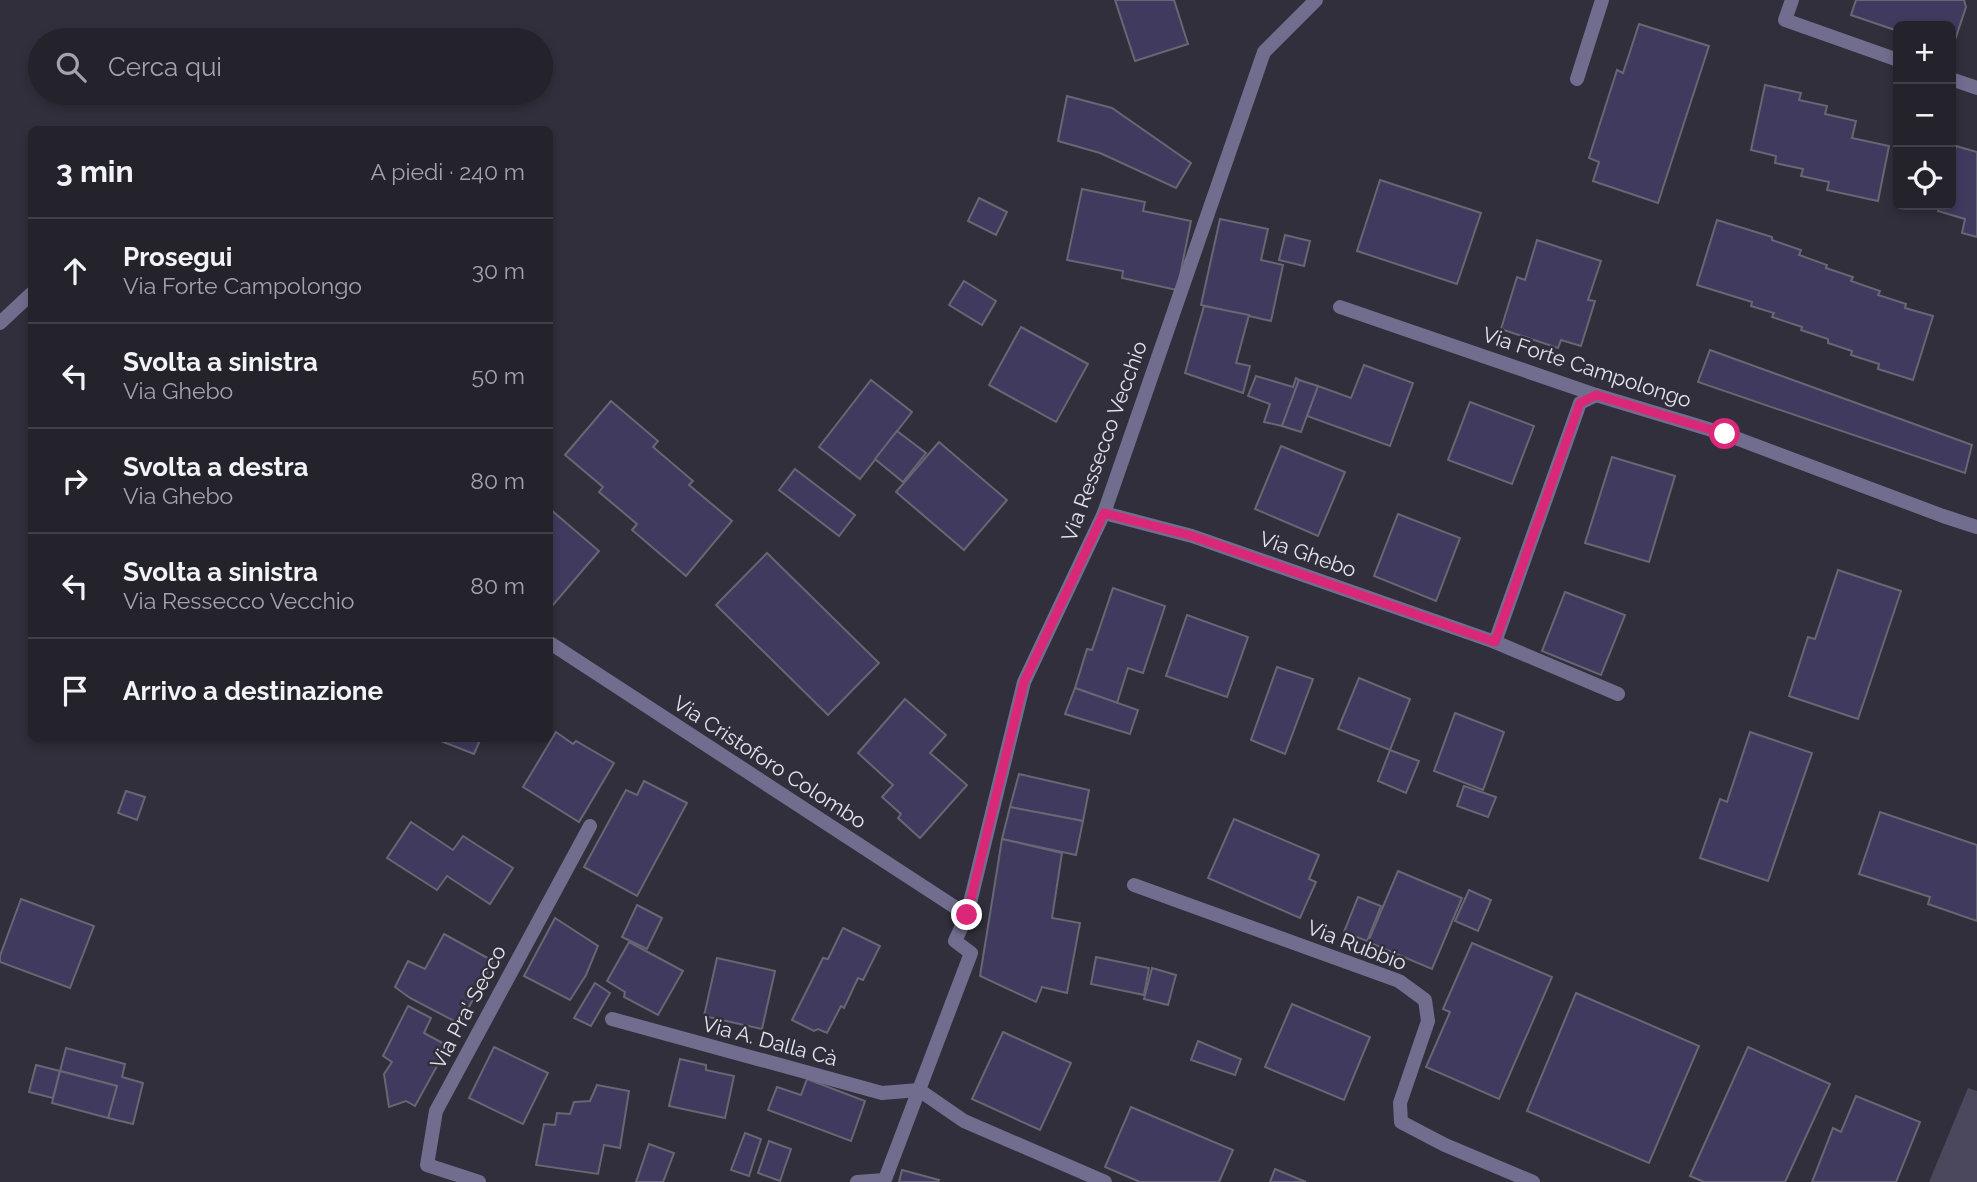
<!DOCTYPE html>
<html lang="it">
<head>
<meta charset="utf-8">
<style>
	:root { --surface:#24232c; --page:#2c2b34; --text:#f1f3f6; --muted:#a3a4a9; --line:#414048 }
	body { margin:0; font-family:Raleway,sans-serif; background:var(--page); color:var(--text) }
	.controls { position:absolute; right:21px; top:21px; display:grid; overflow:hidden; border-radius:10px; box-shadow:0 4px 10px #0003 }
	.controls button { width:63px; height:63px; display:grid; place-items:center; padding:0; border:0; border-bottom:2px solid var(--line); background:var(--surface); color:var(--text); font:35px sans-serif }
	.stop { position:absolute; width:21px; height:21px; margin:-16px; border:5px solid #db2777; border-radius:50%; background:#fff }
	.stop.end { background:#db2777; border-color:#fff; box-shadow:0 2px 7px #0008 }
	.list { margin:0; padding:0; list-style:none }
	h2 { display:flex; justify-content:space-between; align-items:center; height:91px; margin:0; padding:0 28px; font-size:30px }
	h2 small { font-size:23px; font-weight:400; color:var(--muted) }
	.list li { display:grid; grid-template-columns:46px 1fr auto; gap:21px; align-items:center; box-sizing:border-box; height:105px; padding:0 28px; border-top:2px solid var(--line) }
	.list b { display:block; font-size:26px; white-space:nowrap }
	.list p { margin:0; font-size:23px; white-space:nowrap; color:var(--muted) }
	.list em { font-size:23px; font-style:normal; color:var(--muted) }
	.icon { flex:none; width:38px; height:38px; fill:none; stroke:currentColor; stroke-width:2; stroke-linecap:round; stroke-linejoin:round }
	.map { position:relative; flex:none; width:1977px; height:1182px; overflow:hidden }
	.search { position:absolute; background:var(--surface); box-shadow:0 4px 10px #0003; left:28px; top:28px; width:525px; height:77px; display:flex; align-items:center; gap:18px; box-sizing:border-box; padding:0 24px; border-radius:38px; color:var(--muted); font-size:26px }
	.panel { position:absolute; background:var(--surface); box-shadow:0 4px 10px #0003; left:28px; top:126px; width:525px; height:616px; border-radius:10px }
	.map>svg:first-child { display:block }
</style>
</head>
<body>
<div class="map">
<svg width="1977" height="1182" viewBox="0 0 1977 1182">
	<rect width="100%" height="100%" fill="#302f3b"/>
	<path fill="#4b485e" d="M1968,1088L1977,1091V1182H1929Z"/>
	<g fill="#403b5e" stroke="#676673" stroke-width="2">
		<path d="M1115,0H1174L1188,44L1135,61Z"/>
		<path d="M1856,0H1964L1966,7L1952,49L1951,26H1898V31L1851,15Z"/>
		<path d="M1639,24L1709,46L1658,203L1593,181L1599,162L1589,158L1617,70L1623,73Z"/>
		<path d="M1765,85L1801,93L1799,100L1827,106L1825,114L1856,121L1852,138L1889,146L1878,201L1827,190L1829,182L1801,176L1803,169L1775,163L1776,156L1751,150Z"/>
		<path d="M1067,96L1112,108L1191,163L1176,188L1100,153L1058,141Z"/>
		<path d="M1956,146L1977,152V237L1962,233L1965,219L1938,211L1940,205H1951V165Z"/>
		<path d="M1380,180L1481,213L1457,284L1357,251Z"/>
		<path d="M1082,189L1145,202L1143,211L1191,221L1177,290L1122,278L1123,271L1067,260Z"/>
		<path d="M979,198L1007,212L996,235L968,221Z"/>
		<path d="M1220,219L1268,229L1261,260L1283,265L1271,321L1201,305Z"/>
		<path d="M1717,220L1772,237V240L1801,250L1799,255L1827,265L1826,268L1853,277L1851,281L1880,291L1878,295L1906,304L1905,308L1933,316L1913,380L1878,369L1879,364L1851,355L1852,351L1828,343V339L1801,330L1802,327L1772,317L1774,313L1751,306L1752,302L1697,285Z"/>
		<path d="M1285,235L1310,241L1304,266L1279,260Z"/>
		<path d="M1537,240L1601,261L1588,300L1595,301L1581,346L1561,340L1558,348L1501,329L1517,277L1525,280Z"/>
		<path d="M964,281L996,301L982,325L949,305Z"/>
		<path d="M1204,306L1249,315L1236,363L1250,366L1243,393L1185,373Z"/>
		<path d="M1021,327L1088,364L1056,422L989,385Z"/>
		<path d="M1710,350L1972,445L1965,473L1698,382Z"/>
		<path d="M1364,365L1413,383L1390,446L1307,416L1318,386L1351,398Z"/>
		<path d="M1256,376L1293,387L1296,378L1299,380L1282,426L1264,422L1270,404L1248,396Z"/>
		<path d="M871,380L912,412L860,479L819,447Z"/>
		<path d="M1299,380L1318,386L1301,432L1282,426Z"/>
		<path d="M611,401L658,441L653,447L693,481L689,485L732,521L686,576L632,530L637,524L599,492L603,487L565,455Z"/>
		<path d="M1470,402L1534,426L1512,484L1448,460Z"/>
		<path d="M897,431L926,453L903,482L875,459Z"/>
		<path d="M939,442L1007,500L964,550L896,492Z"/>
		<path d="M1281,446L1345,472L1318,536L1255,509Z"/>
		<path d="M1612,457L1675,476L1649,562L1585,543Z"/>
		<path d="M795,469L855,515L839,536L779,490Z"/>
		<path d="M550,509L599,551L553,605L550,603Z"/>
		<path d="M1398,514L1460,538L1436,601L1374,576Z"/>
		<path d="M767,553L879,663L828,715L716,605Z"/>
		<path d="M1838,570L1901,591L1858,719L1789,696L1808,637L1815,639Z"/>
		<path d="M1113,588L1165,606L1143,673L1128,668L1117,703L1075,688L1087,649L1092,650Z"/>
		<path d="M1565,592L1625,615L1601,675L1542,651Z"/>
		<path d="M1187,615L1248,637L1227,697L1166,676Z"/>
		<path d="M1277,667L1313,679L1285,754L1251,740Z"/>
		<path d="M1359,678L1410,699L1390,750L1338,729Z"/>
		<path d="M1075,688L1138,710L1130,734L1065,714Z"/>
		<path d="M905,699L946,735L930,753L967,785L920,838L898,818L901,814L882,797L893,785L858,753Z"/>
		<path d="M1455,713L1504,732L1483,790L1434,771Z"/>
		<path d="M556,732L573,744L576,741L614,763L579,822L523,787Z"/>
		<path d="M1750,732L1812,753L1768,881L1700,858L1720,799L1727,802Z"/>
		<path d="M433,738H481L474,754Z"/>
		<path d="M1390,750L1419,761L1406,793L1378,781Z"/>
		<path d="M1019,774L1089,790L1083,821L1010,807Z"/>
		<path d="M644,781L687,803L637,896L584,867L626,790L637,795Z"/>
		<path d="M1464,786L1496,797L1488,817L1457,806Z"/>
		<path d="M126,791L145,797L137,820L118,813Z"/>
		<path d="M1010,807L1083,821L1076,855L1002,839Z"/>
		<path d="M1880,812L1977,845V921L1928,904L1930,897L1859,874Z"/>
		<path d="M1234,819L1319,855L1309,879L1316,882L1300,918L1208,878Z"/>
		<path d="M411,822L453,850L463,836L513,868L490,904L447,876L437,890L387,858Z"/>
		<path d="M1002,839L1062,853L1052,918L1080,923L1067,993L1042,987L1036,1002L980,976Z"/>
		<path d="M1398,871L1462,898L1432,969L1368,942Z"/>
		<path d="M1469,890L1491,900L1478,931L1455,921Z"/>
		<path d="M1358,897L1381,906L1367,941L1344,932Z"/>
		<path d="M21,899L94,926L70,988L0,962V956Z"/>
		<path d="M637,905L662,918L647,949L622,937Z"/>
		<path d="M555,918L598,946L586,975L570,1000L524,976Z"/>
		<path d="M843,928L880,946L863,980L858,978L844,1008L841,1006L827,1033L818,1029L814,1031L792,1020L823,958L828,959Z"/>
		<path d="M444,934L493,961L460,1024L410,998L395,987L408,961L425,969Z"/>
		<path d="M629,942L683,971L658,1015L624,997L625,992L607,981Z"/>
		<path d="M1472,943L1552,977L1499,1099L1426,1067L1450,1012L1443,1009Z"/>
		<path d="M1096,957L1149,968L1144,995L1091,984Z"/>
		<path d="M717,958L775,971L762,1029L704,1016Z"/>
		<path d="M1152,968L1176,975L1168,1005L1144,999Z"/>
		<path d="M595,983L610,993L591,1026L574,1018Z"/>
		<path d="M1576,993L1699,1046L1649,1163L1527,1111Z"/>
		<path d="M1292,1004L1370,1037L1344,1100L1265,1067Z"/>
		<path d="M408,1006L431,1018L424,1033L448,1046L415,1106L406,1101L389,1107L384,1074L392,1062L383,1056Z"/>
		<path d="M1003,1032L1071,1063L1040,1130L972,1099Z"/>
		<path d="M1198,1041L1241,1059L1235,1075L1191,1060Z"/>
		<path d="M494,1047L548,1073L523,1124L469,1098Z"/>
		<path d="M1748,1047L1830,1084L1785,1182H1704L1690,1176Z"/>
		<path d="M66,1048L125,1064L122,1077L143,1083L133,1124L108,1118L117,1086L60,1071Z"/>
		<path d="M680,1059L706,1065V1070L734,1076L725,1118L669,1106Z"/>
		<path d="M36,1065L60,1071L53,1098L29,1092Z"/>
		<path d="M60,1071L117,1086L108,1118L52,1103Z"/>
		<path d="M807,1079L865,1101L851,1141L768,1110L777,1087L801,1095Z"/>
		<path d="M597,1085L629,1091L620,1148L604,1145L598,1174L536,1165L544,1124L555,1125L557,1113L570,1114L574,1102L590,1101Z"/>
		<path d="M1856,1096L1920,1122L1896,1182H1812L1833,1128L1841,1132Z"/>
		<path d="M1131,1107L1233,1150L1219,1182H1140L1105,1167Z"/>
		<path d="M745,1133L761,1139L749,1176L731,1170Z"/>
		<path d="M769,1141L791,1149L780,1181L758,1173Z"/>
		<path d="M649,1144L674,1153L663,1182H636Z"/>
		<path d="M1275,1169L1306,1182H1270Z"/>
		<path d="M902,1170L939,1180L938,1182H899Z"/>
	</g>
	<g fill="none" stroke-linecap="round" stroke-linejoin="round">
		<g stroke="#716d8f" stroke-width="14">
			<path d="M1792,0L1785,20L1898,60"/>
			<path d="M1577,79L1602,0"/>
			<path d="M1951,79L1977,88"/>
			<path d="M1340,307L1596,395L1725,434L1943,516L1977,527"/>
			<path d="M0,323L32,293"/>
			<path d="M1104,513L1192,536L1495,642L1618,694"/>
			<path d="M1495,642L1580,403L1596,395"/>
			<path d="M550,643L967,915"/>
			<path d="M1134,885L1399,981L1425,1000L1428,1021L1400,1103L1401,1122L1445,1145L1533,1182"/>
			<path d="M612,1019L882,1093L919,1090L964,1121L1105,1182"/>
			<path d="M479,1182L427,1165L436,1111L590,826"/>
			<path d="M857,1182L884,1180"/>
			<path d="M884,1182L971,953L955,941L967,915L1024,682L1104,513L1264,52L1316,0"/>
		</g>
	</g>
	<g fill="none" stroke-linecap="round" stroke-linejoin="round">
		<path stroke="#db2777" stroke-width="9" d="M967,915L1024,682L1104,513L1192,536L1495,642L1580,403L1596,395L1725,434"/>
	</g>
	<g text-anchor="middle" dominant-baseline="central" stroke-width="5" stroke-linejoin="round" paint-order="stroke">
		<g font-size="21" fill="#e3e3eb" stroke="#302f3b">
			<text transform="translate(1587 367) rotate(18)">Via Forte Campolongo</text>
			<text transform="translate(1104 441) rotate(-70)">Via Ressecco Vecchio</text>
			<text transform="translate(1308 554) rotate(19)">Via Ghebo</text>
			<text transform="translate(770 762) rotate(33)">Via Cristoforo Colombo</text>
			<text transform="translate(1357 945) rotate(21)">Via Rubbio</text>
			<text transform="translate(468 1007) rotate(-62)">Via Pra' Secco</text>
			<text transform="translate(770 1041) rotate(15)">Via A. Dalla Cà</text>
		</g>
	</g>
</svg>
<div class="controls">
<button>+</button>
<button>−</button>
<button><svg class="icon" aria-label="locate" viewBox="0 0 24 24"><circle cx="12" cy="12" r="6"/><path d="M12 2v4M12 18v4M2 12h4M18 12h4"/></svg></button>
</div>
<div class="stop" style="left:1725px;top:434px"></div>
<div class="stop end" style="left:967px;top:915px"></div>
<div class="search"><svg class="icon" aria-label="search" viewBox="0 0 24 24"><circle cx="10" cy="10" r="6"/><path d="M15 15l6 6"/></svg>Cerca qui</div>
<section class="panel">
<h2>3 min<small>A piedi · 240 m</small></h2>
<ul class="list">
<li><svg class="icon" aria-label="ahead" viewBox="0 0 24 24"><path d="M12 20V5M6 11l6-6 6 6"/></svg><div><b>Prosegui</b><p>Via Forte Campolongo</p></div><em>30 m</em></li>
<li><svg class="icon" aria-label="left" viewBox="0 0 24 24"><path d="M17 20v-9H6M10 6l-5 5 5 5"/></svg><div><b>Svolta a sinistra</b><p>Via Ghebo</p></div><em>50 m</em></li>
<li><svg class="icon" aria-label="right" viewBox="0 0 24 24"><path d="M7 20v-9h11M14 6l5 5-5 5"/></svg><div><b>Svolta a destra</b><p>Via Ghebo</p></div><em>80 m</em></li>
<li><svg class="icon" aria-label="left" viewBox="0 0 24 24"><path d="M17 20v-9H6M10 6l-5 5 5 5"/></svg><div><b>Svolta a sinistra</b><p>Via Ressecco Vecchio</p></div><em>80 m</em></li>
<li><svg class="icon" aria-label="arrive" viewBox="0 0 24 24"><path d="M6 21V4h12l-3 4 3 4H6"/></svg><div><b>Arrivo a destinazione</b></div></li>
</ul>
</section>
</div>
</body>
</html>
